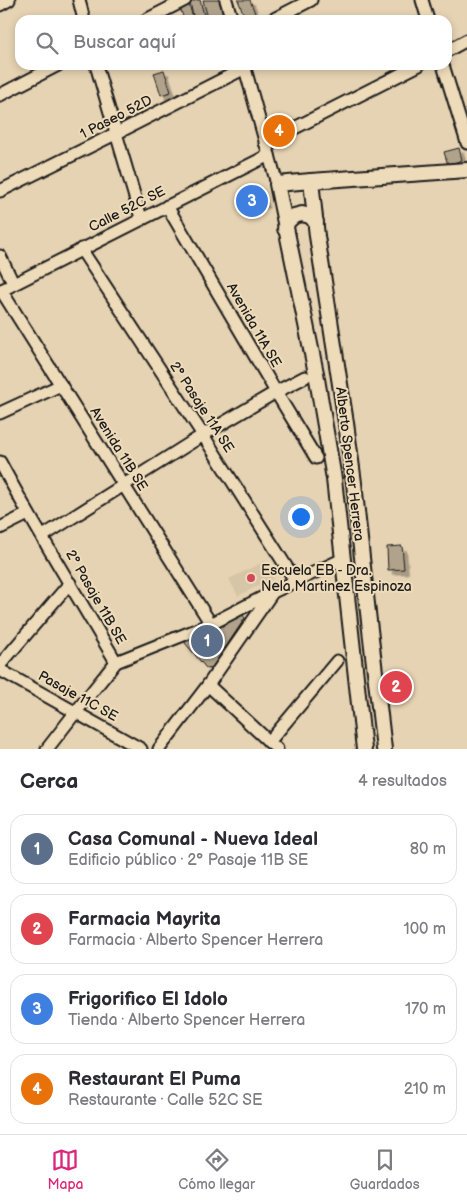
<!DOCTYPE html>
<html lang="es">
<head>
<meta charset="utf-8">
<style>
	:root { --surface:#fff; --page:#f7f7f7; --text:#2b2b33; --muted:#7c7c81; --line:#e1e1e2; --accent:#db2777 }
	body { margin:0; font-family:"Balsamiq Sans",sans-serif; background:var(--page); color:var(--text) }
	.you { position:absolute; left:300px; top:516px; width:18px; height:18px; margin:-12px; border:4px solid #fff; border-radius:50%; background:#1a73e8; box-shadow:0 0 0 8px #1a73e833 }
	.badge { display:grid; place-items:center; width:32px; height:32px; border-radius:50%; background:var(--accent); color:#fff; font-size:16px; font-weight:700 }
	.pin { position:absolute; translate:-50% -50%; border:2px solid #fff; box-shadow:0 1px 5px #0006 }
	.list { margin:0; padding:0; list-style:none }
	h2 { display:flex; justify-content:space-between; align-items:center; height:65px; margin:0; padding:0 20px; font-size:21px }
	h2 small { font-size:16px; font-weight:400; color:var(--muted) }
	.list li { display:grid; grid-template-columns:32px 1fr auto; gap:15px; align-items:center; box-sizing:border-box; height:70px; margin:0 10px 10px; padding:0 10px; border:1px solid var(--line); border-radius:15px }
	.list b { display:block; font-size:19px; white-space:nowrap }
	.list p { margin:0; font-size:16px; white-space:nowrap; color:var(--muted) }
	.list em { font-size:16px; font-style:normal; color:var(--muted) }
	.icon { flex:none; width:28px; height:28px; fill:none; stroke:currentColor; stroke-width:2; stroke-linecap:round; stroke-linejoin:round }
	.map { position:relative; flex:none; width:467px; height:749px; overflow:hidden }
	.search { position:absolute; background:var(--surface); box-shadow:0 2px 8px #0003; left:15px; right:15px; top:15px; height:55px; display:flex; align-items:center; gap:12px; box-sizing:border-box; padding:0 18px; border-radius:15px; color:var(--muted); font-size:19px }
	.sheet { height:385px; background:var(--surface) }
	nav { display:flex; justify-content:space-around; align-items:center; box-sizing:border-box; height:70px; border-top:1px solid var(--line); background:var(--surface); font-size:14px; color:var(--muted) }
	nav a { display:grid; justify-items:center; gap:2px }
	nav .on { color:var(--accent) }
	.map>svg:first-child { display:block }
</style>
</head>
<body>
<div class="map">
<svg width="467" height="749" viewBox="0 0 467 749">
	<defs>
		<filter id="shadow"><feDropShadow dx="4.5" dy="4.5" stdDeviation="0" flood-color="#0004"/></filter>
	</defs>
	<rect width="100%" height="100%" fill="#e6d3b3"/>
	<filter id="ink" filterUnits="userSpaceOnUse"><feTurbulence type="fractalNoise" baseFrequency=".02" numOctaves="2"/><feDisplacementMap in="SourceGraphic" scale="10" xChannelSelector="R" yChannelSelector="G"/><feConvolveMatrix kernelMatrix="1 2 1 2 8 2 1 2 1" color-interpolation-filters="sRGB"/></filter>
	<g filter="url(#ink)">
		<path fill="#d6c5a7" d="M265,561L274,578L238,596L229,579Z"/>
		<g fill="#b1a38b" stroke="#1c1c1c" filter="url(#shadow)">
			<path d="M198,0H200L205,19L194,20L190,2Z"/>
			<path d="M203,0H219L223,14L208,18Z"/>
			<path d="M238,0H250L256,16L246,20Z"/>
			<path d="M189,4L193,18L184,20L180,7Z"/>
			<path d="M164,70L171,92L161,95L154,73Z"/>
			<path d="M459,148L462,160L448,165L444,152Z"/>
			<path d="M260,191L265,203L244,211L240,200Z"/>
			<path d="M402,546L404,569L388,570L387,547Z"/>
			<path d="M242,614L245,618L211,669L206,668L185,643V638Z"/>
		</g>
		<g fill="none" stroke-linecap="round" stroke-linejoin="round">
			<g stroke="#1c1c1c" stroke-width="15">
				<g id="minor">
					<path d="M79,0L84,20"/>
					<path d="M226,0L232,20"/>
					<path d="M422,0L428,20"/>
					<path d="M0,5L9,0"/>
					<path d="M146,20L185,0"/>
					<path d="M272,20L311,0"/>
					<path d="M447,51L467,40"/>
					<path d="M96,65L141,218"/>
					<path d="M244,65L277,184"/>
					<path d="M443,65L467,143"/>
					<path d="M0,95L58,65"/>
					<path d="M265,143L419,65"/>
					<path d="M0,191L115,134L245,68"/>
					<path d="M167,206L276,392L316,458"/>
					<path d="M81,249L203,435L296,582"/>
					<path d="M0,256L13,283"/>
					<path d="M1,290L211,624"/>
					<path d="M0,291L269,155"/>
					<path d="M0,413L61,385"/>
					<path d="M0,462C36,530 77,595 116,662"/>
					<path d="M0,528L28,514"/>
					<path d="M43,536L203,435L276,392L305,377"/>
					<path d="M0,665L70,583"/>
					<path d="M0,670L141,749"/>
					<path d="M208,685L277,749"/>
					<path d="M269,742L337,661"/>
					<path d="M47,749L75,713L116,662L211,624L273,592L343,559"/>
					<path d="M159,749L208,685L272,593"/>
				</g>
			</g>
			<g stroke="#1c1c1c" stroke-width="18">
				<g id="tertiary">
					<path d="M311,181L317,236L346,423L354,483L367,604L384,749"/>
					<path d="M285,229L288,221L294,216L302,214L310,216L316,222"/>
					<path d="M364,749L334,479L316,373L277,184L311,181L467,170"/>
				</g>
			</g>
			<use href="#minor" stroke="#eedbb9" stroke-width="11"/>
			<use href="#tertiary" stroke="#eedbb9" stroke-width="14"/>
		</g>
	</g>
	<circle fill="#d1495b" stroke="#eedbb9" stroke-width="2" cx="251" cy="578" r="5"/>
	<g text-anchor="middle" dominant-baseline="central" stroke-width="4" stroke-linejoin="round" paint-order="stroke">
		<g font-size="14" fill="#1c1c1c" stroke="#eedbb9">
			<text transform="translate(116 117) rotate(-27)">1 Paseo 52D</text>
			<text transform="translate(127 209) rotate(-27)">Calle 52C SE</text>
			<text transform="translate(254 325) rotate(60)">Avenida 11A SE</text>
			<text transform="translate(202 407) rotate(57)">2° Pasaje 11A SE</text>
			<text transform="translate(119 449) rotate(58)">Avenida 11B SE</text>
			<text transform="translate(350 464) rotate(83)">Alberto Spencer Herrera</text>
			<text transform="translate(96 597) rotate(60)">2° Pasaje 11B SE</text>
			<text transform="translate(78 696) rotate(29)">Pasaje 11C SE</text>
		</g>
		<g font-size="14" fill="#1c1c1c" stroke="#eedbb9" text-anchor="start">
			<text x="261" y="570">Escuela EB - Dra.<tspan x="261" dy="16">Nela Martinez Espinoza</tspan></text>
		</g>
	</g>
</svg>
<div class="you"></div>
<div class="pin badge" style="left:207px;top:641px;background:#5c6f8a">1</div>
<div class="pin badge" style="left:396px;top:687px;background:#e0444e">2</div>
<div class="pin badge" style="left:252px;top:201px;background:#3f7fe0">3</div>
<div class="pin badge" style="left:279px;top:131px;background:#e8710a">4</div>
<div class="search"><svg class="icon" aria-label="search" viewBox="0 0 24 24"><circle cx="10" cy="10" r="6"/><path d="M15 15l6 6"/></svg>Buscar aquí</div>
</div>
<section class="sheet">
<h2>Cerca<small>4 resultados</small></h2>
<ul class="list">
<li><span class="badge" style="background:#5c6f8a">1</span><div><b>Casa Comunal - Nueva Ideal</b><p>Edificio público · 2° Pasaje 11B SE</p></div><em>80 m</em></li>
<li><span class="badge" style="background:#e0444e">2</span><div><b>Farmacia Mayrita</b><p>Farmacia · Alberto Spencer Herrera</p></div><em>100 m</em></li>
<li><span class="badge" style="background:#3f7fe0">3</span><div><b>Frigorifico El Idolo</b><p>Tienda · Alberto Spencer Herrera</p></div><em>170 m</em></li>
<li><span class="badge" style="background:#e8710a">4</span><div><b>Restaurant El Puma</b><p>Restaurante · Calle 52C SE</p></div><em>210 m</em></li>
</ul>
</section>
<nav>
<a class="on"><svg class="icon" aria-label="map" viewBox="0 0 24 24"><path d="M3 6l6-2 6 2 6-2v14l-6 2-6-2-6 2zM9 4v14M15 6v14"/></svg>Mapa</a>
<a><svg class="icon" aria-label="directions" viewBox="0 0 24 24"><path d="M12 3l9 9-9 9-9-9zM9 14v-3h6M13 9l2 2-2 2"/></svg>Cómo llegar</a>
<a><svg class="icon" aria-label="saved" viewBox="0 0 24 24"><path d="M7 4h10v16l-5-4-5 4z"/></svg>Guardados</a>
</nav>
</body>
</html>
